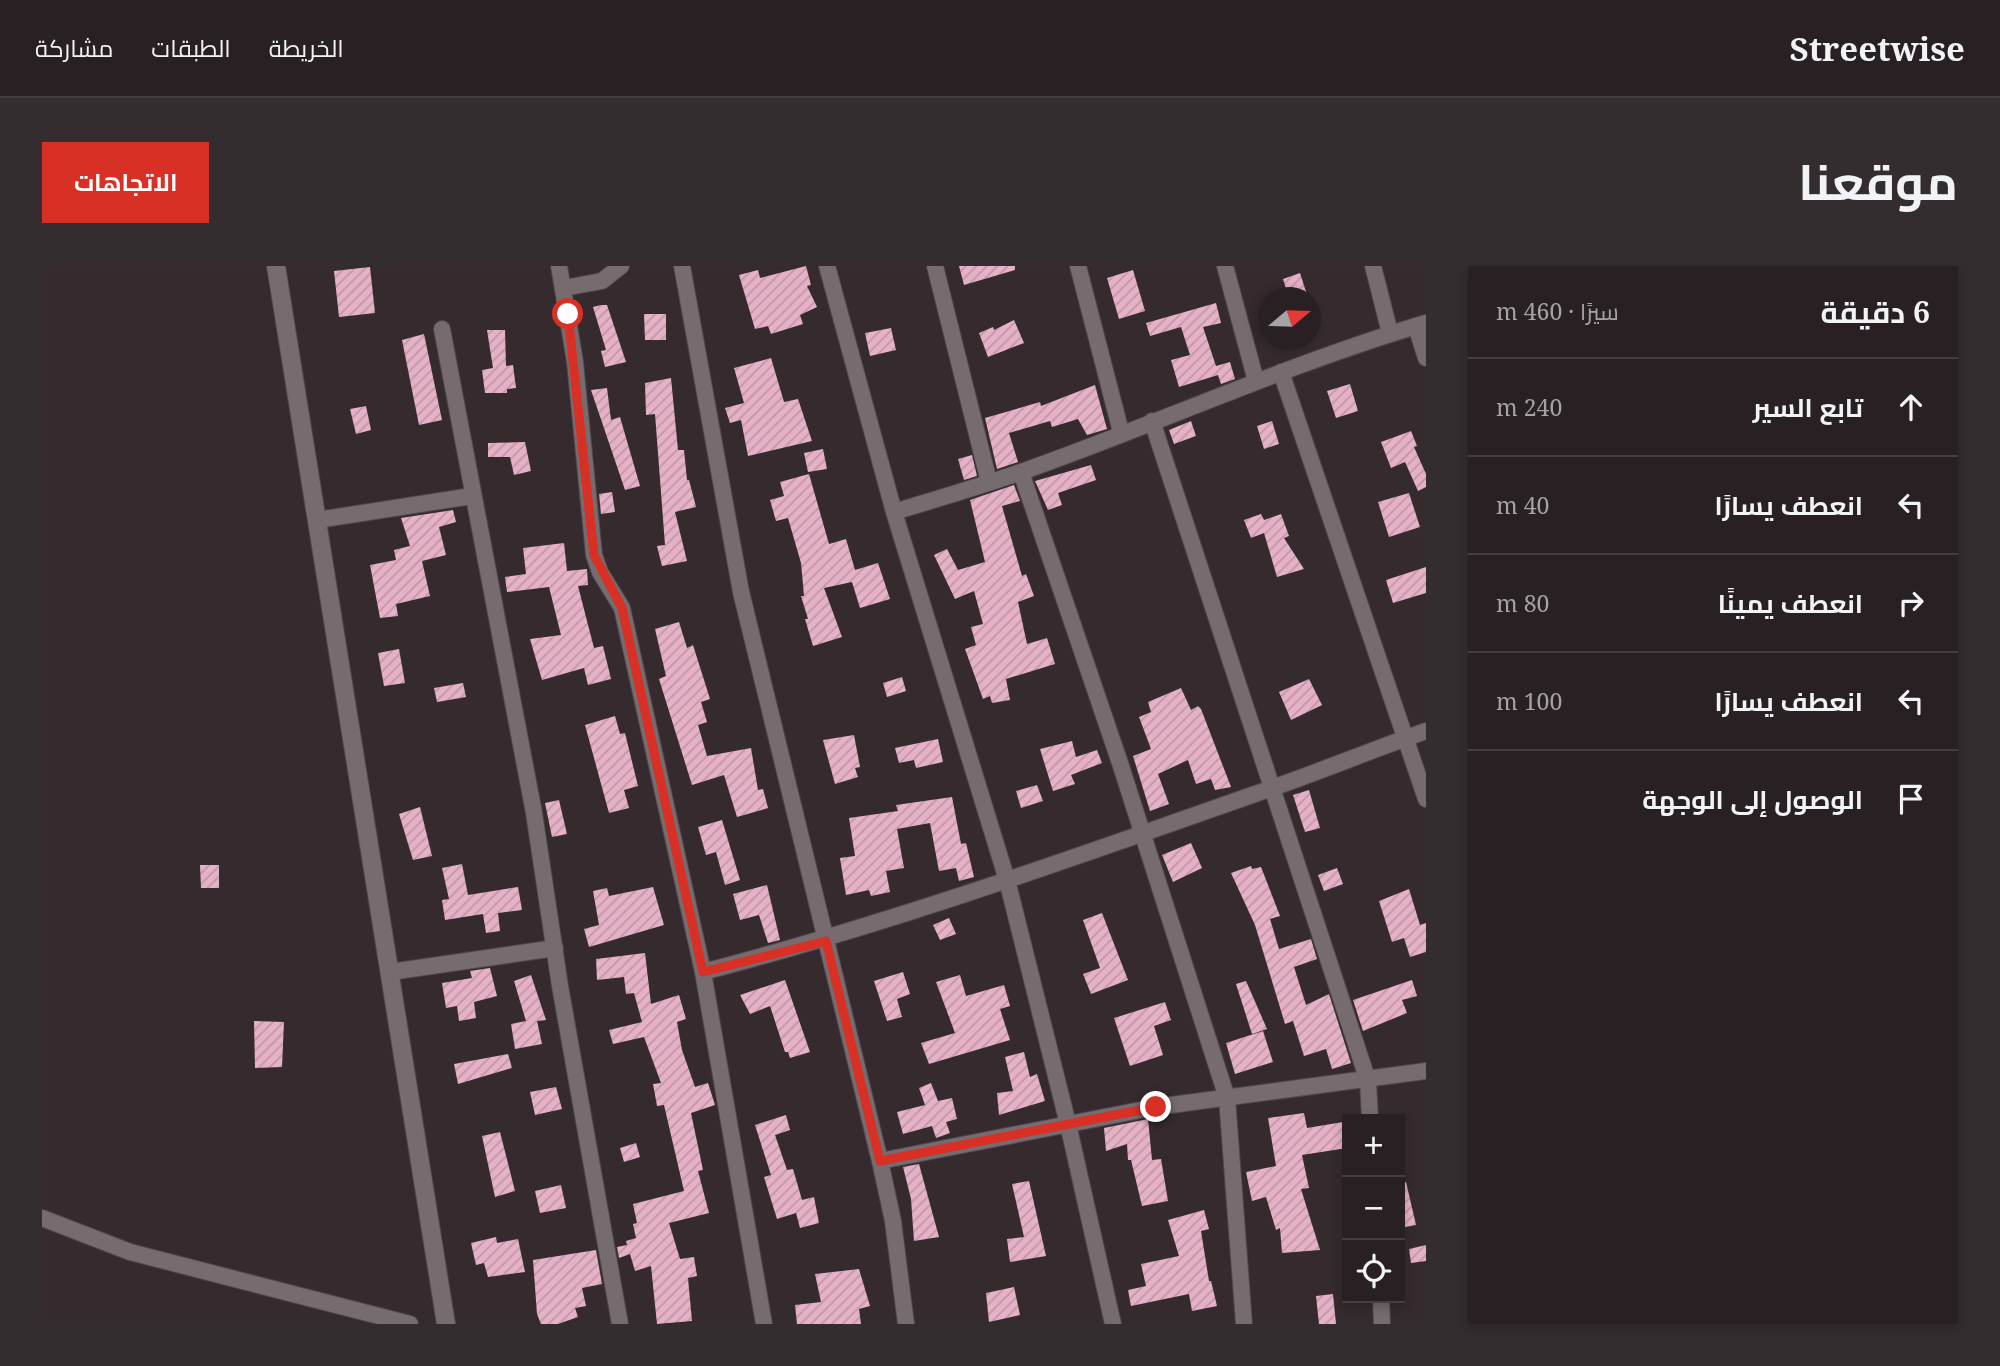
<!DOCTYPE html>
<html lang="ar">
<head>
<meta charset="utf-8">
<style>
	:root { --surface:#282023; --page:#342d30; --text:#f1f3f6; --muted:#a5a3a6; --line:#443e41; --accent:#d93025 }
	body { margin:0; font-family:"Noto Serif",Cairo,serif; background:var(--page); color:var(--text); direction:rtl }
	.controls { position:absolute; right:21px; bottom:21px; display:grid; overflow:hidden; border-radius:0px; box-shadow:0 4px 10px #0003 }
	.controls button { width:63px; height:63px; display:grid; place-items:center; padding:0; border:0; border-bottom:2px solid var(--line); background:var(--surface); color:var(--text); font:35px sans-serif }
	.compass { position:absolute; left:1216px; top:21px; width:63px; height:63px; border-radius:50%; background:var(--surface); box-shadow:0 4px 10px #0003; rotate:71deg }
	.stop { position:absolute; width:21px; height:21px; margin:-16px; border:5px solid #d93025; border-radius:50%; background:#fff }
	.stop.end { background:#d93025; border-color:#fff; box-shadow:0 2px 7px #0008 }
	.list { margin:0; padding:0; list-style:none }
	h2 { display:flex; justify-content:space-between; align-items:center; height:91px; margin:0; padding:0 28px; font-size:30px }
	h2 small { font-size:23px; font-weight:400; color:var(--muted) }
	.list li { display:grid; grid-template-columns:46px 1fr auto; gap:21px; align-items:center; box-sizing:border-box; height:98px; padding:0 28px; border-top:2px solid var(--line) }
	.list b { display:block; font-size:26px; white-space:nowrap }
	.list em { font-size:23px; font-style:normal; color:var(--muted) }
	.icon { flex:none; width:38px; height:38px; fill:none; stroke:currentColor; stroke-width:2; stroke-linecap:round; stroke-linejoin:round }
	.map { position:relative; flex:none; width:1384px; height:1058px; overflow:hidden; direction:ltr; border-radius:0px }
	header { display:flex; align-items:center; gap:42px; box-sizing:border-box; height:98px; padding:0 35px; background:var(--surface); border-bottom:2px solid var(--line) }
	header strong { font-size:33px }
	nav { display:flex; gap:38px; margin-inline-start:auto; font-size:24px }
	.intro { display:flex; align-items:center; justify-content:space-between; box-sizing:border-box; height:168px; padding:0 42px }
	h1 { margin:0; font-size:49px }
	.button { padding:18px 32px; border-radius:0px; background:var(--accent); color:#fff; font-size:24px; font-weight:700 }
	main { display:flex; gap:42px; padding:0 42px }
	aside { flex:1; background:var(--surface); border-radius:0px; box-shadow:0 4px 10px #0003 }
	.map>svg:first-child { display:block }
</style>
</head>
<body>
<header>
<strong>Streetwise</strong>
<nav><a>الخريطة</a><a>الطبقات</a><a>مشاركة</a></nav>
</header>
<div class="intro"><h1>موقعنا</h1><a class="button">الاتجاهات</a></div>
<main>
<aside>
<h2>6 دقيقة<small>سيرًا · 460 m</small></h2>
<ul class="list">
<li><svg class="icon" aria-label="ahead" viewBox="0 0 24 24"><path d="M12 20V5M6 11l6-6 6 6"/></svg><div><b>تابع السير</b></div><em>240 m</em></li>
<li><svg class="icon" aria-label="left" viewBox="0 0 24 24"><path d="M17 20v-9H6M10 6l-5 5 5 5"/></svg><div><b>انعطف يسارًا</b></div><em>40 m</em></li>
<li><svg class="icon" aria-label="right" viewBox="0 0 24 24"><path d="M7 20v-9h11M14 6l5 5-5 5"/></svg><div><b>انعطف يمينًا</b></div><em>80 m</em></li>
<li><svg class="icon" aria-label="left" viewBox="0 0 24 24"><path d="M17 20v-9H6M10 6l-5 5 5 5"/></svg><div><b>انعطف يسارًا</b></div><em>100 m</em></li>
<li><svg class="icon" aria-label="arrive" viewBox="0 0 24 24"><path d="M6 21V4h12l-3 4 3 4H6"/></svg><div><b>الوصول إلى الوجهة</b></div></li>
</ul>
</aside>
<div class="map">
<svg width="1384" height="1058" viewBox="0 0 1384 1058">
	<defs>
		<pattern id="building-hatch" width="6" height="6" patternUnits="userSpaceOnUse" patternTransform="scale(1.75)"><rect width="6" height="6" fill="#e6b1c7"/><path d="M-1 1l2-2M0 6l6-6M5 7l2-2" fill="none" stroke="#be96a7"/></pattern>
	</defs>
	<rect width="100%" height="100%" fill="#352b2f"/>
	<g fill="url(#building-hatch)">
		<path d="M764,0L769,19L765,20L775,41L758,49L761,58L729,68L726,60L713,63L697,9L716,4L718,12Z"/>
		<path d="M917,0H973V4L922,19Z"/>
		<path d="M328,1L333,47L297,51L292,5Z"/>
		<path d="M1091,4L1103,45L1077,53L1065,12Z"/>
		<path d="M1258,7L1266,32H1247L1241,13Z"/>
		<path d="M1174,37L1179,57L1161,61L1174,100L1188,96L1193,113L1179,118L1176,109L1137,121L1129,94L1148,89L1139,61L1108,70L1104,57Z"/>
		<path d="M559,39H565L584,96L563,101L559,85L564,84L551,41Z"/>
		<path d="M602,48H624V74H603Z"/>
		<path d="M972,54L982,77L946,91L937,67L951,61L952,64Z"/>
		<path d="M849,62L854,84L828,90L823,67Z"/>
		<path d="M445,64H463L464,100L471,99L474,122L465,123V127H443L440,104L451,102Z"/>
		<path d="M382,68L400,154L377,159L360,74Z"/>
		<path d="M729,92L742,136L756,133L770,175L706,190L699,154L688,157L683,142L702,137L692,102Z"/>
		<path d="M629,112L636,184H642L645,214H647L654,241L633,246L645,295L620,300L615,280L623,279L613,148L604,149L603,117Z"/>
		<path d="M1308,118L1316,145L1294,152L1285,125Z"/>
		<path d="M1053,119L1065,163L1045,169L1036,153L1010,161L1008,155L967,167L976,196L955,203L943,152L998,136L999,140Z"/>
		<path d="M565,122L569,154L578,151L598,220L583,224L549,124Z"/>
		<path d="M324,140L329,164L314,168L308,143Z"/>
		<path d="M1149,155L1154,170L1132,178L1127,164Z"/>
		<path d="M1230,155L1237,178L1222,183L1215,160Z"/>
		<path d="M1369,165L1375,180L1372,181L1384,208V221L1376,225L1363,196L1349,202L1339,176Z"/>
		<path d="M483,176L489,205L472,209L468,191H446V177Z"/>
		<path d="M781,183L785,203L766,206L762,187Z"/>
		<path d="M930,189L935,210L922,214L916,193Z"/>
		<path d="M1049,199L1054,214L1016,227L1020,239L1006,244L993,215Z"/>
		<path d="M767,208L787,278L804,273L813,304L836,297L848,333L818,342L810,316L782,322L800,371L771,380L763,353H766L759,330H762L759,297L746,252L734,255L728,234L742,230L738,216Z"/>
		<path d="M972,219L978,235L960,240L980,310L984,308L992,330L976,336L985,378L1005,372L1013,398L964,413L968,434L950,437L948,430L941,433L923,383L934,379L929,361L941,358L932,325L913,333L892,289L905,283L916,304L943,296L928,234Z"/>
		<path d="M570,226L573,246L559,248L557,228Z"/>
		<path d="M1367,227L1378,261L1347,271L1336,236Z"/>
		<path d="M411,244L414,256L397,261L404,289L380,295L388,330L354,338L356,350L338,352L328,299L354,294L352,284L368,280L359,252Z"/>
		<path d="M1219,248L1222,254L1239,248L1247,270L1242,272L1262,303L1235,311L1222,267L1209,272L1202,254Z"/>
		<path d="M522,277L525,305L545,303L546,319L536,320L552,382L561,380L569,413L546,419L542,402L500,414L488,373L519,369L507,321L465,326L463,311L484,308L481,282Z"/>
		<path d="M1384,301V327L1351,337L1344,314Z"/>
		<path d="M637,356L645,382L651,379L668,433L659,436L665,456L656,459L665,490L709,482L716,524L721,523L726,542L695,551L682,509L650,519L617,413L624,410L613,363Z"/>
		<path d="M357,383L363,417L342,420L336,387Z"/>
		<path d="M860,411L864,425L845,431L841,417Z"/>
		<path d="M1267,413L1280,439L1249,454L1237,426Z"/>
		<path d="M421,417L424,431L395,436L392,422Z"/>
		<path d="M1139,422L1149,444L1156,440L1159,443L1189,521L1173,524L1169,513L1154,518L1146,494L1116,508L1127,538L1108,545L1091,490L1109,483L1097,451L1109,446L1106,436Z"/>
		<path d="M573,450L578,468L583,467L596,520L582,524L587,542L567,547L543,459Z"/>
		<path d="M812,469L818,501L813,502L816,511L793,518L781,474Z"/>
		<path d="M896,473L901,496L874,502L872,494L857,497L853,482Z"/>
		<path d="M1030,475L1034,491L1055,484L1060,497L1029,509L1033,518L1011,525L998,483Z"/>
		<path d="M995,519L1001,535L979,542L974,525Z"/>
		<path d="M1267,524L1278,562L1263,566L1251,529Z"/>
		<path d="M910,531L919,578L924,577L932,611L917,615L914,602L897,605L888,557L855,563L862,602L844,605L848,626L829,630L827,624L804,629L798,592L813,590L807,552L856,545L854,539Z"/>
		<path d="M517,534L525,568L510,571L503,537Z"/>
		<path d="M378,541L390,590L371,594L357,548Z"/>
		<path d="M680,554L698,614L683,619L674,586L664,589L656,561Z"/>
		<path d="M1149,577L1160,602L1131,616L1120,589Z"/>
		<path d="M420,598L426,629L476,621L480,644L456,647L458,665L444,667L441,648L403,654L400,634L407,633L400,602Z"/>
		<path d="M158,599H177V622H159Z"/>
		<path d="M1209,600L1210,603L1219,601L1238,650L1228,653L1237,683L1269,673L1275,693L1252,701L1264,739L1287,728L1309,797L1290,803L1284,783L1262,790L1251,755L1243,758L1213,659L1189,607Z"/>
		<path d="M1295,602L1301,618L1282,625L1276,609Z"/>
		<path d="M725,619L738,674L726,677L717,649L698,654L691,628Z"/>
		<path d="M611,621L622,659L547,681L542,663L557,659L551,625L565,622L567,630Z"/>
		<path d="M1367,623L1378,659L1384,657V686L1368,691L1362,672L1350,676L1337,635Z"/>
		<path d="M1060,647L1086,714L1049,728L1041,708L1058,702L1041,654Z"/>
		<path d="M907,652L914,668L898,674L891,659Z"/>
		<path d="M603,687L609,738L637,729L644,753L635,756L640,784L653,821L666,817L673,839L649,847L661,904L656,905L667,947L627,957L638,993L652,991L655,1010L646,1012L650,1055L615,1058L609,1000L593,1005L588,988L577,992L575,981L585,979L584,975L594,972L591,958L595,957L591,938L642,925L622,839L615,840L611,818L619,817L602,771L571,778L567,764L600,756L592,727L584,728L582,711L555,714L554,693Z"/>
		<path d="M448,702L455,730L432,736L434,752L417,755L415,740L404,742L400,717L430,712L428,705Z"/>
		<path d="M861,706L868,728L855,733L860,751L845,755L832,715Z"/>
		<path d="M489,709L504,754L495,755L500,778L473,783L469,758L484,755L472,715Z"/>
		<path d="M918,709L924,730L962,719L968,740L958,743L968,774L887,798L879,777L913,767L894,716Z"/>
		<path d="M743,714L768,786L748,792L746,786H743L728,740L708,748L698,729Z"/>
		<path d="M1370,714L1375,730L1360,734L1365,747L1321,765L1311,734Z"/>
		<path d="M1204,715L1225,763L1210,768L1194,718Z"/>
		<path d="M1123,736L1129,754L1112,760L1121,789L1088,800L1072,752Z"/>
		<path d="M212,755L242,756L240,801L213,802Z"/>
		<path d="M1221,765L1231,796L1193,808L1184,777Z"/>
		<path d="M982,786L988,811L995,808L1003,835L957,849L955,827L971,825L963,791Z"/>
		<path d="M466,788L470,802L416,818L412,798Z"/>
		<path d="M889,817L896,835L910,832L915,853L904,856L908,867L894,872L890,860L861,868L855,846L883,839L877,822Z"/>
		<path d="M514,821L520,843L493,849L488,826Z"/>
		<path d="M1262,847L1265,862L1301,856L1305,882L1260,889L1267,922L1259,923L1278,984L1240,987L1238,962L1234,964L1224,931L1210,935L1204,906L1234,900L1226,852Z"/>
		<path d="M744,849L748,864L733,869L745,904L751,903L760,934L772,931L777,957L758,962L754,947L735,953L722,911L729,909L713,859Z"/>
		<path d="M1106,853L1110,894L1119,893L1126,935L1100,940L1089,894H1086L1085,878L1064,885L1062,862Z"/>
		<path d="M458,866L473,925L453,931L440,870Z"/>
		<path d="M594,877L598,891L582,896L578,882Z"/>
		<path d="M877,898L897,971L872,975L869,933L861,901Z"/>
		<path d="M987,915L1004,990L968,996L965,973L982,971L970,918Z"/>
		<path d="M1364,916L1374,959L1358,962V917Z"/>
		<path d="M519,919L524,942L498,947L493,925Z"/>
		<path d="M1162,944L1167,963L1159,965L1167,1015H1169L1175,1040L1150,1045L1147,1028L1089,1040L1086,1024L1104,1020L1099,998L1137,990L1126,954Z"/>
		<path d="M454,971L455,977L476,973L483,1006L446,1011L442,997L434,999L429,977Z"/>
		<path d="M1384,979V995L1369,997L1367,983Z"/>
		<path d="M554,984L560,1018L540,1022L544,1040L533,1042L536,1051L516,1058H499L495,1048L491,994Z"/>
		<path d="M817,1003L828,1040L817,1043L819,1058H755L753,1039L779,1036L773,1008Z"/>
		<path d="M972,1021L978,1049L947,1056L944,1027Z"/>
		<path d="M1291,1028L1294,1058H1277L1274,1030Z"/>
	</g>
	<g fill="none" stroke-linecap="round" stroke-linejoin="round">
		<g stroke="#4e474a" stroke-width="18">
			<g id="minor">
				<path d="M517,0L533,96L552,289L558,306L580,342L661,706L722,1058"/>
				<path d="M640,0L699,326L838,895L851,955L864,1058"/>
				<path d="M785,0L852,246L965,614L1026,858L1071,1058"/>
				<path d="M893,0L947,216"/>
				<path d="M1036,0L1079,166"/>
				<path d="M1183,0L1214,115"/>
				<path d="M1331,0L1348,67"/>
				<path d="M522,22L560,15L579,0"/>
				<path d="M1374,60L1384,92"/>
				<path d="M400,63L492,547L518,720L578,1058"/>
				<path d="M1239,106L1384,533"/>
				<path d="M1110,155L1326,815L1328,853"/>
				<path d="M979,206L1078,497L1185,832L1202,1058"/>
				<path d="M852,246C894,233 937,221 979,206C1115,158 1246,98 1384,57"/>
				<path d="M275,254L430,230"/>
				<path d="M348,706L513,682"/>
				<path d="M661,706C854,656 1042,588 1230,522C1282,504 1332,483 1384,465"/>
				<path d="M838,895L1114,841L1384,805"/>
				<path d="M0,952L88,986L368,1058"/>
				<path d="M1339,1032L1340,1058"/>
			</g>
		</g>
		<g stroke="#4e474a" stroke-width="20">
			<path id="tertiary" d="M234,0L404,1058"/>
		</g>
		<use href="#minor" stroke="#766b6f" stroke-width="16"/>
		<use href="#tertiary" stroke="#766b6f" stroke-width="18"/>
	</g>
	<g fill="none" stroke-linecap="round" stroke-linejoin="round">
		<path stroke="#d93025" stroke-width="9" d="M526,48L552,289L580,342L661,706L784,675L838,895L1114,841"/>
	</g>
</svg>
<div class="controls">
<button>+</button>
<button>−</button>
<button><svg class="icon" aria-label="locate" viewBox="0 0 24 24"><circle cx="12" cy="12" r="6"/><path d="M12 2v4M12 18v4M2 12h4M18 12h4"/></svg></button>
</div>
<svg class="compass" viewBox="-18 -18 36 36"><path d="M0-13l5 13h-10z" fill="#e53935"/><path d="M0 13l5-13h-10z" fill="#a5a3a6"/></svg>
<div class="stop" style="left:526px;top:48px"></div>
<div class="stop end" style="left:1114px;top:841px"></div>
</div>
</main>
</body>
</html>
